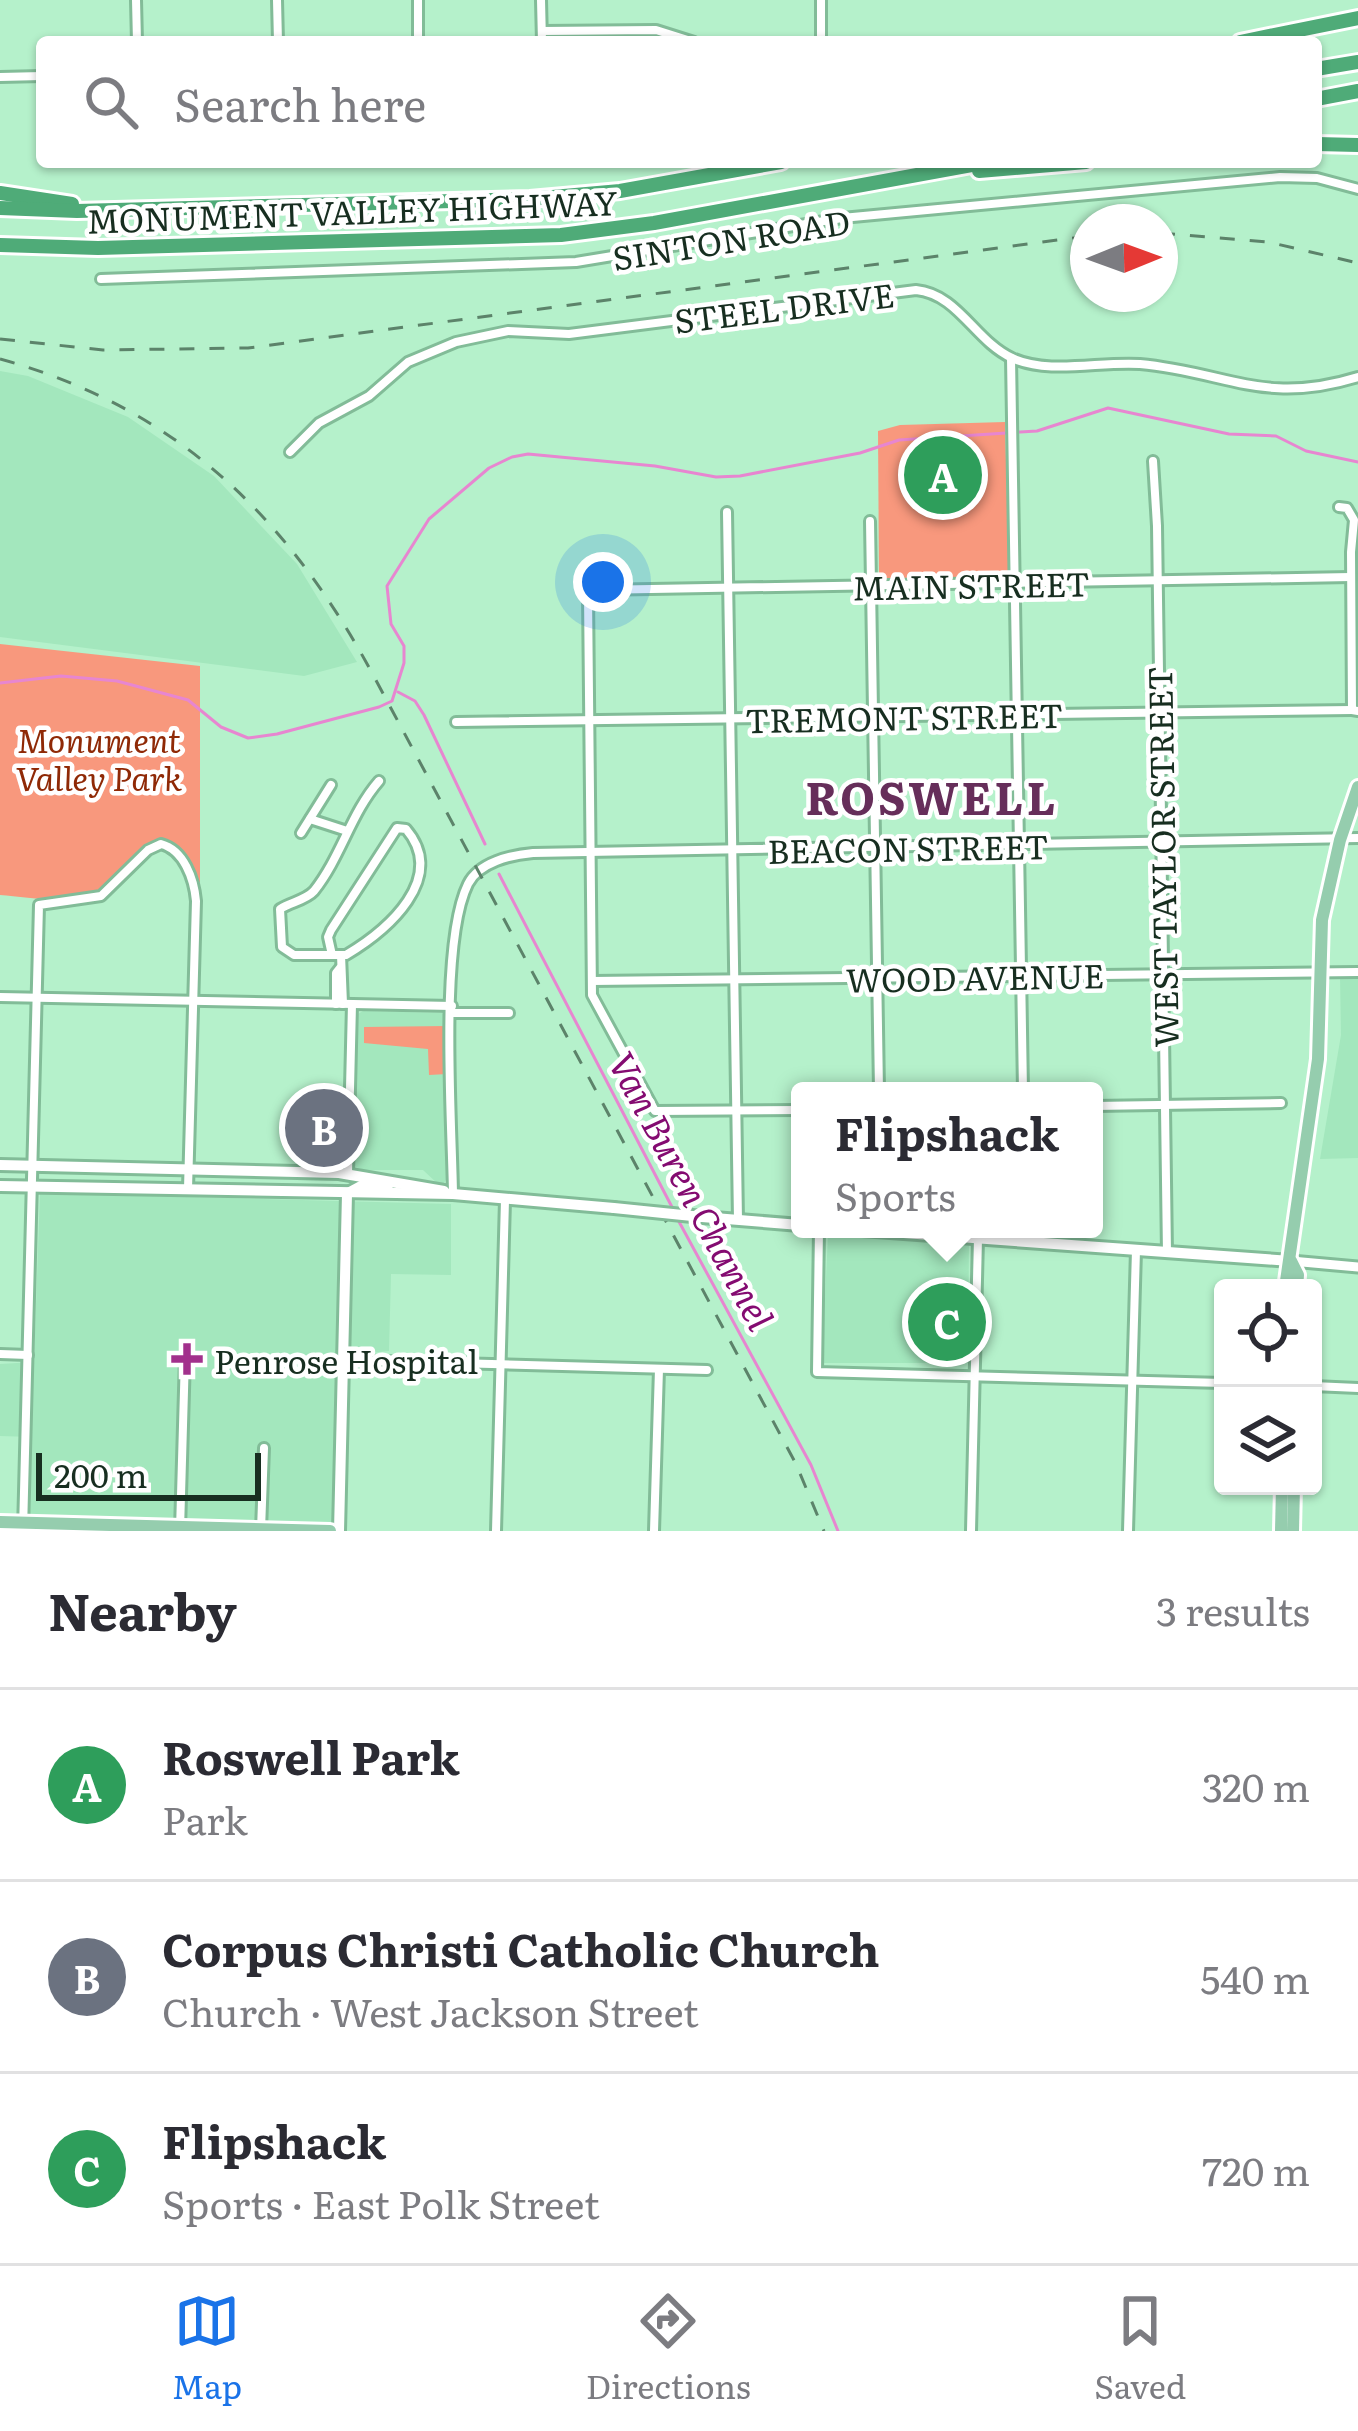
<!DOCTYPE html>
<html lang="en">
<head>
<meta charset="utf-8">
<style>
	:root { --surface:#fff; --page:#f2f2f3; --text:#2b2b33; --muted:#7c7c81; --line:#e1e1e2; --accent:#1a73e8 }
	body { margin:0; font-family:Literata,serif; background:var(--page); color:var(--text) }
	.controls { position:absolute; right:36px; bottom:36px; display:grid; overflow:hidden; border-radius:12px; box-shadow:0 3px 9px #0004 }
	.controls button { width:108px; height:108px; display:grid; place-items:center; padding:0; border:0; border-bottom:3px solid var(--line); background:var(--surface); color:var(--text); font:60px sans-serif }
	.compass { position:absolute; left:1070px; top:204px; width:108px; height:108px; border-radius:50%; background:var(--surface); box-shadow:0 3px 9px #0004; rotate:89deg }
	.scale { position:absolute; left:36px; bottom:30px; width:225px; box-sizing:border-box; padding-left:12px; border:6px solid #172e20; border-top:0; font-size:33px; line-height:42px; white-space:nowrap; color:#172e20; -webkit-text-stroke:9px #fff; paint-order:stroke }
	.you { position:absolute; left:603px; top:582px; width:42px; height:42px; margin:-30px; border:9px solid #fff; border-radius:50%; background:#1a73e8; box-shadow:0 0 0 18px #1a73e833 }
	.badge { display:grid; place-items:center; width:78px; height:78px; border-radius:50%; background:var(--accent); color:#fff; font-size:39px; font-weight:700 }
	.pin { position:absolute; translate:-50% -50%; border:6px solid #fff; box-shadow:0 3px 12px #0006 }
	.popup { position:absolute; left:791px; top:1082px; width:312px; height:156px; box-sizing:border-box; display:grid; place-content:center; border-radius:12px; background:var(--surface); filter:drop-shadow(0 3px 9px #0005); font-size:39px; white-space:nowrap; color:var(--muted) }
	.popup b { font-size:45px; color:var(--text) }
	.popup::after { content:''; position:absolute; left:50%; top:100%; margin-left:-24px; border:24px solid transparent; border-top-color:var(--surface) }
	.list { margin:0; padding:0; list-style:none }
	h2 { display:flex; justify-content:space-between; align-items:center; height:156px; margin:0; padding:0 48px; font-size:51px }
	h2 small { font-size:39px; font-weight:400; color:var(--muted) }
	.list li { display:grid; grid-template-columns:78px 1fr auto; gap:36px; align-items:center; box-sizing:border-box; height:192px; padding:0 48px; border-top:3px solid var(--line) }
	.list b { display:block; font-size:45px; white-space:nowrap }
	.list p { margin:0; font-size:39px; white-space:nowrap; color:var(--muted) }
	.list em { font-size:39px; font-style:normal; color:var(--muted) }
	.icon { flex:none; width:66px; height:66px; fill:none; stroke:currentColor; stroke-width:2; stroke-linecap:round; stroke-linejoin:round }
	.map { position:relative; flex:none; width:1358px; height:1531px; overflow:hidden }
	.search { position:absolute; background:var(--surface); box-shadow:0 3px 9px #0004; left:36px; right:36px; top:36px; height:132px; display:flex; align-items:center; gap:30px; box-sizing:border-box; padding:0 42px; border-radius:12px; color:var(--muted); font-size:45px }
	.sheet { height:732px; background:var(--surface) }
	nav { display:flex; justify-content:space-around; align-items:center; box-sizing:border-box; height:168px; border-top:3px solid var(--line); background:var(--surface); font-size:33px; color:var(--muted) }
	nav a { display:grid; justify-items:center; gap:6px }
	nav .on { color:var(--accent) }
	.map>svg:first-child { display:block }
</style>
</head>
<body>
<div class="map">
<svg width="1358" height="1531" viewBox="0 0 1358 1531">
	<rect width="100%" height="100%" fill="#b5f1cb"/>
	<g fill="#a3e7bd">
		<path d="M0,371L28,376L128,417L214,476L297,564L357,662L304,676L0,637Z"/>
		<path d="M1340,976H1358V1158L1320,1159L1341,1035Z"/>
		<path d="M363,1011L442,1013L447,1017L448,1176L444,1183H437L423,1170H363L354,1166L356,1015Z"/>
		<path d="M40,1193L451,1204V1275L391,1274L389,1351L339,1356L332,1523L320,1526L30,1515L32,1437L0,1436V1364L34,1362Z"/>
		<path d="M828,1235L969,1244L968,1363H822Z"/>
	</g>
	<g fill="#f8987d">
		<path d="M1005,422L1009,576L879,579L878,431L900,425Z"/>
		<path d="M0,644L200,666V883L176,844L162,838C137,845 126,875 105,889C78,907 30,897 0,895Z"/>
		<path d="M446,1026L447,1074L429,1075L428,1049L364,1043V1027Z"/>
	</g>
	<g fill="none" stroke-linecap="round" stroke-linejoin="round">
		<g stroke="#e786d0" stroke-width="3">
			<path d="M0,683L61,676L117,681L188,700L221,727L248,738L277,734L379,707L392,701L404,663V646L391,624L387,586L429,519L489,468L512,457L528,454L655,466L716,477L740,476L860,453L899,440L1037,431L1108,408L1229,434L1276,436L1306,451L1358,462"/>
			<path d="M398,692L415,701L424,715L485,844"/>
			<path d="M499,874L673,1209"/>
			<path d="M677,1218L811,1465L838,1531"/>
		</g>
		<g stroke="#82bc98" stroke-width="14">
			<g id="minor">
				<path d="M136,0L137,42"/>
				<path d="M277,0L278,42"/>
				<path d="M418,0V42"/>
				<path d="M541,0L542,42"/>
				<path d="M821,0V42"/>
				<path d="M542,31L656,30L694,42"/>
				<path d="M0,77L42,76"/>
				<path d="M101,279L576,262L842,218L1280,177L1317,178L1358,189"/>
				<path d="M1011,358L1023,1091"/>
				<path d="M290,452L319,423L369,396L408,362L456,342L508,331L569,334L916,290C958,294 975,341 1012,358C1049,375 1100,361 1140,364C1227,372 1264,406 1358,377"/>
				<path d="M1153,461L1157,526L1167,1253"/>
				<path d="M1339,507L1347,508L1354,520L1351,552L1352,710L1358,711"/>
				<path d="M727,512L738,1220"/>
				<path d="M870,521L879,1091"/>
				<path d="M456,722L1352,710"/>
				<path d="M310,819L347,831"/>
				<path d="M301,833L331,785"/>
				<path d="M332,955L328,937L331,930L397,828L406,829C448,878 388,930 346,955H294L282,947L280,909C291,902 306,900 314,891C341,857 351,813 379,781"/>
				<path d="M341,955L343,1004"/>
				<path d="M592,981L1358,972"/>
				<path d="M0,997L452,1006"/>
				<path d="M336,1004V973L340,968"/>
				<path d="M451,1013H509"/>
				<path d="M1094,1106L1281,1103"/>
				<path d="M800,1110L655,1111L592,995L588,594L595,590L1351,577"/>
				<path d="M348,1173L352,1004"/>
				<path d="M453,1194C452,1122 439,943 468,884C479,862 511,855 533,853L1358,838"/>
				<path d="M819,1229L817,1372L1223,1383"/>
				<path d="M0,1354L28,1355"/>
				<path d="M344,1360L707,1370"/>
				<path d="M1313,1386L1358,1388"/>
				<path d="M180,1530L185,1356"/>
				<path d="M261,1530L264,1448"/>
				<path d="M23,1531L39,905L101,896L148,850L161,844C184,850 194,879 196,901L188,1189"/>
				<path d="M496,1531L505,1200"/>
				<path d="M654,1531L659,1369"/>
				<path d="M971,1531L978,1238"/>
				<path d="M1128,1531L1136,1250"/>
			</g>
		</g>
		<g stroke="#82bc98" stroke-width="15">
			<path id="tertiary" d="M1291,1261L1358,1267"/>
		</g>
		<g stroke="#82bc98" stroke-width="16">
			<g id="secondary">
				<path d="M0,1165L339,1173L444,1191"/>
				<path d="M0,1186L453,1194L614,1208"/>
				<path d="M350,1192L363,1185L389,1184"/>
				<path d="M702,1217L800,1225"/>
				<path d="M848,1229L1291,1261"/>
				<path d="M339,1531L347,1194"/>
			</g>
		</g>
		<g stroke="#fff" stroke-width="18">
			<g id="primary">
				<path d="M1291,1261L1298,1275L1297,1288"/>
				<path d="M1285,1288L1318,1059L1322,920L1340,840L1358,787"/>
				<path d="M0,1522L330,1531"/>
				<path d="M1281,1531L1282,1486"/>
				<path d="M1293,1531L1294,1486"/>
			</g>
		</g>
		<g stroke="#fff" stroke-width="20">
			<g id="motorway">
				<path d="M1240,42L1358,18"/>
				<path d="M1316,69L1358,62"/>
				<path d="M1316,99L1358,91"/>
				<path d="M1316,144L1358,145"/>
				<path d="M979,171L1086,162"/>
				<path d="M0,193L72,204"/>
				<path d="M0,208L77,211L530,199L620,191L781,162"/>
				<path d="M0,245L98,248L561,235L654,223L988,162"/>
			</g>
		</g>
		<use href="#minor" stroke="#fff" stroke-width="8"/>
		<use href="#tertiary" stroke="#fff" stroke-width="9"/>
		<use href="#secondary" stroke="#fff" stroke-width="10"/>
		<use href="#primary" stroke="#95cdae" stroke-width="12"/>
		<use href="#motorway" stroke="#4fab78" stroke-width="14"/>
		<g stroke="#5c836a" stroke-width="3" stroke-dasharray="15 15" stroke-linecap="butt">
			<path d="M1160,233L1268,242L1358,263"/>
			<path d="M0,339L103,350L248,348L1088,236"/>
			<path d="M0,359C175,407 286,515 371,671L796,1464L824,1531"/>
		</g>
		<g stroke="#82bc98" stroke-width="16" stroke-linecap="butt">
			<path id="secondary-bridge" d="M614,1208L702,1217"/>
		</g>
		<use href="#secondary-bridge" stroke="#fff" stroke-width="10"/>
	</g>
	<path fill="#a2308c" stroke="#fff" stroke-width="4.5" d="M181 1341h12v12h12v12h-12v12h-12v-12h-12v-12h12z"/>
	<g text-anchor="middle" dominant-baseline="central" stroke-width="9" stroke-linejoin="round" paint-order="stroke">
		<g font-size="33" fill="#172e20" stroke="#fff">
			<text transform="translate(352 210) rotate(-2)">MONUMENT VALLEY HIGHWAY</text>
			<text transform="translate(731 238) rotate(-9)">SINTON ROAD</text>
			<text transform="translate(784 306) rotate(-7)">STEEL DRIVE</text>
			<text transform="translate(971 584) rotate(-1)">MAIN STREET</text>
			<text transform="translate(904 716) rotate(-1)">TREMONT STREET</text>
			<text transform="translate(908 847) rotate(-1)">BEACON STREET</text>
			<text transform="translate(1161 857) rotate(-91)">WEST TAYLOR STREET</text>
			<text transform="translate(975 976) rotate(-1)">WOOD AVENUE</text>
		</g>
		<g font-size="33" font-style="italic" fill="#8f2906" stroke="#fff">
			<text x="99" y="738">Monument<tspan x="99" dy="38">Valley Park</tspan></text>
		</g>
		<g font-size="33" fill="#172e20" stroke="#fff" text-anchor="start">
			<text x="214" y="1359">Penrose Hospital</text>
		</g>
		<g font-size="36" font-style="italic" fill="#840b71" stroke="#fff">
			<text transform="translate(693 1190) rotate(62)">Van Buren Channel</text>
		</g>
		<g font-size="45" font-weight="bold" letter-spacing="3" fill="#662e5a" stroke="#fff">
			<text x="932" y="795">ROSWELL</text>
		</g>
	</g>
</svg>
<div class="controls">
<button><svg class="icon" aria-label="locate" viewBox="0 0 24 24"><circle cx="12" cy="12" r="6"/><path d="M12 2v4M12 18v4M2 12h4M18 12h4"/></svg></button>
<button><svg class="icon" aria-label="layers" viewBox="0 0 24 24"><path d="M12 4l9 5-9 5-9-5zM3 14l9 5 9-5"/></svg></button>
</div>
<svg class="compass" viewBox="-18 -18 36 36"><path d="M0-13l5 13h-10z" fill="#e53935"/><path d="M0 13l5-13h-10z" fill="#7c7c81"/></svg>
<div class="scale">200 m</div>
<div class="you"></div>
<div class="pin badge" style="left:943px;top:475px;background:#2e9e5b">A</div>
<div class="pin badge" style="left:324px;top:1128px;background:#6b7280">B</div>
<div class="pin badge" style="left:947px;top:1322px;background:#2e9e5b">C</div>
<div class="popup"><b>Flipshack</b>Sports</div>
<div class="search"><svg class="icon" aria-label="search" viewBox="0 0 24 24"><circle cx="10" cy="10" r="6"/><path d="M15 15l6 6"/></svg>Search here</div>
</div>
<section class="sheet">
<h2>Nearby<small>3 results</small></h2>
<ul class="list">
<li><span class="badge" style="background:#2e9e5b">A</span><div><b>Roswell Park</b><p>Park</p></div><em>320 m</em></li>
<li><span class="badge" style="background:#6b7280">B</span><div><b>Corpus Christi Catholic Church</b><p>Church · West Jackson Street</p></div><em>540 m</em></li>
<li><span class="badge" style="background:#2e9e5b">C</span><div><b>Flipshack</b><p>Sports · East Polk Street</p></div><em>720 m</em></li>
</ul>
</section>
<nav>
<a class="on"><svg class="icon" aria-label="map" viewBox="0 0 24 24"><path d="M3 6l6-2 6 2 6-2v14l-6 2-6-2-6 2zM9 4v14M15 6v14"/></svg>Map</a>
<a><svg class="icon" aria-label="directions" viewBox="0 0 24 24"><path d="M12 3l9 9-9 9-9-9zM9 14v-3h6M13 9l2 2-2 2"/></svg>Directions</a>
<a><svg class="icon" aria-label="saved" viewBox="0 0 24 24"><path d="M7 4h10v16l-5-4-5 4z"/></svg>Saved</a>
</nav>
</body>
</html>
